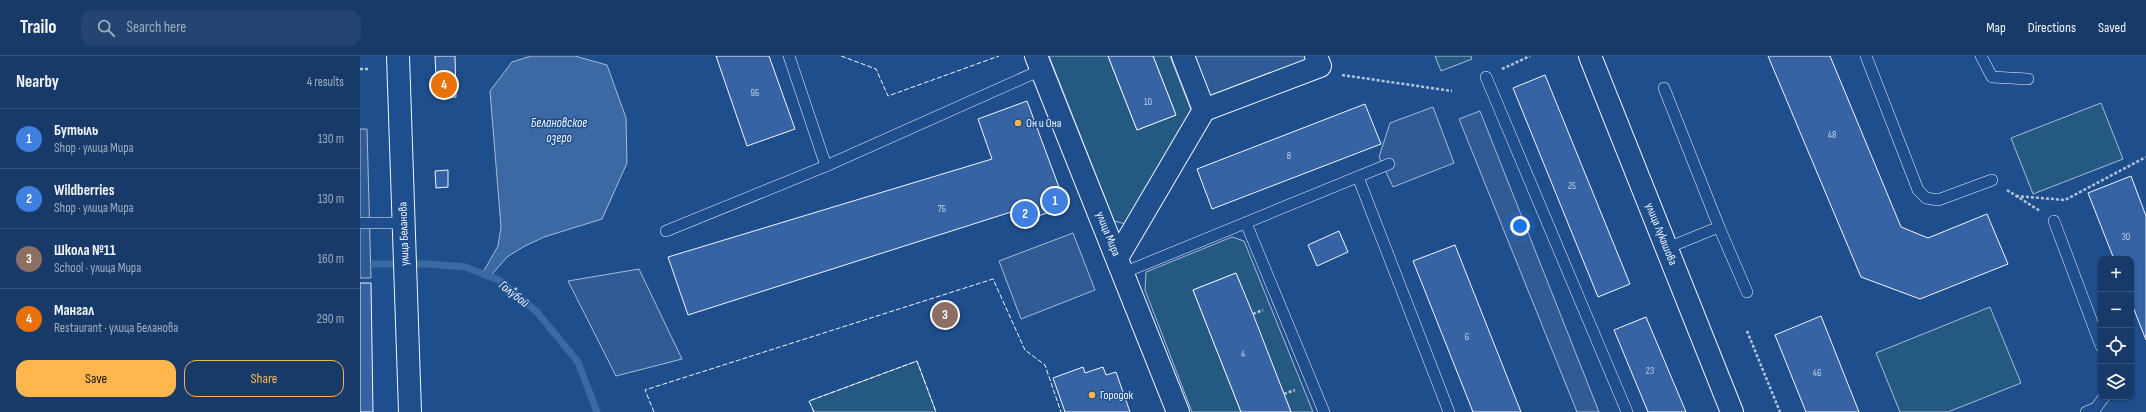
<!DOCTYPE html>
<html lang="en">
<head>
<meta charset="utf-8">
<style>
	:root { --surface:#173a69; --page:#244571; --text:#f1f3f6; --muted:#9eadc0; --line:#36547d; --accent:#ffb74d }
	body { margin:0; font-family:"Sofia Sans Condensed",sans-serif; background:var(--page); color:var(--text) }
	.controls { position:absolute; right:12px; bottom:12px; display:grid; overflow:hidden; border-radius:8px; box-shadow:0 1px 3px #0004 }
	.controls button { width:36px; height:36px; display:grid; place-items:center; padding:0; border:0; border-bottom:1px solid var(--line); background:var(--surface); color:var(--text); font:20px sans-serif }
	.you { position:absolute; left:1160px; top:170px; width:14px; height:14px; margin:-10px; border:3px solid #fff; border-radius:50%; background:#1a73e8; box-shadow:0 0 0 6px #1a73e833 }
	.badge { display:grid; place-items:center; width:26px; height:26px; border-radius:50%; background:var(--accent); color:#fff; font-size:13px; font-weight:700 }
	.pin { position:absolute; translate:-50% -50%; border:2px solid #fff; box-shadow:0 1px 4px #0006 }
	.list { margin:0; padding:0; list-style:none }
	h2 { display:flex; justify-content:space-between; align-items:center; height:52px; margin:0; padding:0 16px; font-size:17px }
	h2 small { font-size:13px; font-weight:400; color:var(--muted) }
	.list li { display:grid; grid-template-columns:26px 1fr auto; gap:12px; align-items:center; box-sizing:border-box; height:60px; padding:0 16px; border-top:1px solid var(--line) }
	.list b { display:block; font-size:15px; white-space:nowrap }
	.list p { margin:0; font-size:13px; white-space:nowrap; color:var(--muted) }
	.list em { font-size:13px; font-style:normal; color:var(--muted) }
	.actions { display:flex; gap:8px; padding:12px 16px }
	.actions a { flex:1; padding:9px 0; border:1px solid var(--accent); border-radius:12px; text-align:center; font-size:14px; color:var(--accent) }
	.actions .main { background:var(--accent); color:#111 }
	.icon { flex:none; width:22px; height:22px; fill:none; stroke:currentColor; stroke-width:2; stroke-linecap:round; stroke-linejoin:round }
	.map { position:relative; flex:none; width:1786px; height:356px; overflow:hidden }
	header { display:flex; align-items:center; gap:24px; box-sizing:border-box; height:56px; padding:0 20px; background:var(--surface); border-bottom:1px solid var(--line) }
	header strong { font-size:19px }
	nav { display:flex; gap:22px; margin-inline-start:auto; font-size:14px }
	.search { width:280px; height:36px; background:var(--page); display:flex; align-items:center; gap:10px; box-sizing:border-box; padding:0 14px; border-radius:12px; color:var(--muted); font-size:15px }
	main { display:flex }
	aside { flex:1; background:var(--surface) }
	.map>svg:first-child { display:block }
</style>
</head>
<body>
<header>
<strong>Trailo</strong>
<div class="search"><svg class="icon" aria-label="search" viewBox="0 0 24 24"><circle cx="10" cy="10" r="6"/><path d="M15 15l6 6"/></svg>Search here</div>
<nav><a>Map</a><a>Directions</a><a>Saved</a></nav>
</header>
<main>
<aside>
<h2>Nearby<small>4 results</small></h2>
<ul class="list">
<li><span class="badge" style="background:#3f7fe0">1</span><div><b>Бутыль</b><p>Shop · улица Мира</p></div><em>130 m</em></li>
<li><span class="badge" style="background:#3f7fe0">2</span><div><b>Wildberries</b><p>Shop · улица Мира</p></div><em>130 m</em></li>
<li><span class="badge" style="background:#8d6e63">3</span><div><b>Школа №11</b><p>School · улица Мира</p></div><em>160 m</em></li>
<li><span class="badge" style="background:#e8710a">4</span><div><b>Мангал</b><p>Restaurant · улица Беланова</p></div><em>290 m</em></li>
</ul>
<div class="actions"><a class="main">Save</a><a>Share</a></div>
</aside>
<div class="map">
<svg width="1786" height="356" viewBox="0 0 1786 356">
	<rect width="100%" height="100%" fill="#1f4e8c"/>
	<g fill="#245a82" stroke="#a8bbd7">
		<path d="M689,0H748L777,74L816,59L793,0H810L831,54L766,168L754,165Z"/>
		<path d="M1075,0H1111L1112,3L1081,15Z"/>
		<path d="M1741,47L1763,103L1673,138L1651,82Z"/>
		<path d="M872,181L884,185L953,356H931L876,217L833,234L881,356H832L785,234L786,216Z"/>
		<path d="M1630,251L1661,327L1588,356H1540L1516,297Z"/>
		<path d="M557,305L576,356H454L449,345Z"/>
	</g>
	<g fill="#305b95" stroke="#a8bbd7">
		<path d="M823,0H956L844,54Z"/>
		<path d="M1073,51L1094,107L1033,131L1019,101L1030,67Z"/>
		<path d="M1120,55L1239,356H1217L1099,63Z"/>
		<path d="M0,73H7L11,222H0Z"/>
		<path d="M713,177L735,234L661,263L639,205Z"/>
		<path d="M279,213L322,303L256,320L208,225Z"/>
	</g>
	<path fill="#3b69a3" stroke="#a8bbd7" d="M171,0H215L247,9L266,62L267,107L242,163L184,181L163,191L147,201L128,223L121,220L138,190L141,171L130,35L152,6Z"/>
	<g fill="none" stroke-linecap="round" stroke-linejoin="round">
		<path stroke="#3b69a3" stroke-width="7" d="M14,208H69L105,211L139,224L177,256L218,306L237,356"/>
	</g>
	<g fill="#3563a3" stroke="#f2f6ff">
		<path d="M75,0H95L96,41L77,42Z"/>
		<path d="M356,0H409L435,73L387,90Z"/>
		<path d="M748,0H793L816,59L777,74Z"/>
		<path d="M1408,0H1470L1541,171L1568,182L1627,158L1648,208L1560,243L1501,221Z"/>
		<path d="M1185,19L1270,228L1238,241L1153,32Z"/>
		<path d="M667,45L706,150L656,168L651,156L328,259L308,201L632,103L618,63Z"/>
		<path d="M1005,48L1021,88L852,153L837,113Z"/>
		<path d="M88,114V131L76,132L75,115Z"/>
		<path d="M1771,120L1786,160V284L1771,246V203H1754L1728,137Z"/>
		<path d="M979,175L988,196L957,210L948,189Z"/>
		<path d="M1095,189L1161,356H1113L1053,205Z"/>
		<path d="M876,217L893,258L931,356H881L833,234Z"/>
		<path d="M0,227H11L13,356H0Z"/>
		<path d="M1461,260L1499,356H1446L1415,279Z"/>
		<path d="M1286,261L1326,356H1288L1254,274Z"/>
		<path d="M723,311L725,317L743,311L746,319L756,316L770,356H705L693,322Z"/>
	</g>
	<g fill="none" stroke-linecap="round" stroke-linejoin="round">
		<g stroke="#f2f6ff" stroke-width="12">
			<g id="service">
				<path d="M429,0L466,110"/>
				<path d="M1506,0L1558,134L1566,142L1578,144L1632,124"/>
				<path d="M1621,0L1632,21L1668,23"/>
				<path d="M1126,21L1267,356"/>
				<path d="M1304,32L1359,171L1307,192"/>
				<path d="M998,121L1089,356"/>
				<path d="M1694,165L1741,290"/>
				<path d="M0,167H44"/>
				<path d="M886,167L964,356"/>
				<path d="M1359,171L1387,236"/>
				<path d="M306,175L466,110L681,14"/>
				<path d="M763,217L1029,108"/>
				<path d="M1726,356L1736,352L1744,341"/>
			</g>
		</g>
		<g stroke="#f2f6ff" stroke-width="24">
			<g id="minor">
				<path d="M676,0L818,356"/>
				<path d="M844,54L960,10L956,0"/>
				<path d="M757,202L844,54L823,0"/>
			</g>
		</g>
		<g stroke="#f2f6ff" stroke-width="24">
			<g id="tertiary">
				<path d="M38,0L50,356"/>
				<path d="M1230,0L1372,356"/>
			</g>
		</g>
		<g stroke="#b3c4dc" stroke-width="2.5" stroke-dasharray="3 2" stroke-linecap="butt">
			<path d="M0,13H9"/>
			<path d="M1142,13L1170,0"/>
			<path d="M982,19L1092,35"/>
			<path d="M1647,134L1680,155"/>
			<path d="M1656,140L1705,144L1786,101"/>
			<path d="M147,240L157,232"/>
			<path d="M893,258L903,254"/>
			<path d="M1387,275L1420,356"/>
			<path d="M924,338L935,334"/>
		</g>
		<use href="#service" stroke="#1f4e8c" stroke-width="11"/>
		<use href="#minor" stroke="#1f4e8c" stroke-width="22"/>
		<use href="#tertiary" stroke="#1f4e8c" stroke-width="22"/>
		<g stroke="#f2f6ff" stroke-width="1" stroke-dasharray="5 2" stroke-linecap="butt">
			<path d="M481,0L516,13L528,40L639,0"/>
			<path d="M294,356L285,334L633,223L665,294L685,309L701,356"/>
			<path d="M454,356L449,345L557,305L576,356"/>
		</g>
	</g>
	<g fill="#ffb74d" stroke="#1f4e8c" stroke-width="1.5">
		<circle cx="658" cy="67" r="4"/>
		<circle cx="732" cy="339" r="4"/>
	</g>
	<g text-anchor="middle" dominant-baseline="central" stroke-width="3" stroke-linejoin="round" paint-order="stroke">
		<g font-size="10" fill="#c3d1e8">
			<text x="395" y="37">9Б</text>
			<text x="788" y="46">10</text>
			<text x="1472" y="79">48</text>
			<text x="929" y="100">8</text>
			<text x="1212" y="130">25</text>
			<text x="582" y="153">7Б</text>
			<text x="1766" y="181">30</text>
			<text x="1107" y="281">6</text>
			<text x="883" y="298">4</text>
			<text x="1290" y="315">23</text>
			<text x="1457" y="317">46</text>
		</g>
		<g font-size="12" fill="#f2f6ff" stroke="#1f4e8c" text-anchor="start">
			<text x="666" y="67">Он и Она</text>
			<text x="740" y="339">Городок</text>
		</g>
		<g font-size="12" fill="#f2f6ff" stroke="#1f4e8c">
			<text transform="translate(44 178) rotate(-92)">улица Беланова</text>
			<text transform="translate(748 178) rotate(68)">улица Мира</text>
			<text transform="translate(1301 178) rotate(68)">улица Лукашова</text>
		</g>
		<g font-size="13" font-style="italic" fill="#f2f6ff" stroke="#1f4e8c">
			<text x="199" y="67">Белановское<tspan x="199" dy="15">озеро</tspan></text>
			<text transform="translate(154 238) rotate(38)">Голубой</text>
		</g>
	</g>
</svg>
<div class="controls">
<button>+</button>
<button>−</button>
<button><svg class="icon" aria-label="locate" viewBox="0 0 24 24"><circle cx="12" cy="12" r="6"/><path d="M12 2v4M12 18v4M2 12h4M18 12h4"/></svg></button>
<button><svg class="icon" aria-label="layers" viewBox="0 0 24 24"><path d="M12 4l9 5-9 5-9-5zM3 14l9 5 9-5"/></svg></button>
</div>
<div class="you"></div>
<div class="pin badge" style="left:695px;top:145px;background:#3f7fe0">1</div>
<div class="pin badge" style="left:665px;top:158px;background:#3f7fe0">2</div>
<div class="pin badge" style="left:585px;top:259px;background:#8d6e63">3</div>
<div class="pin badge" style="left:84px;top:29px;background:#e8710a">4</div>
</div>
</main>
</body>
</html>
